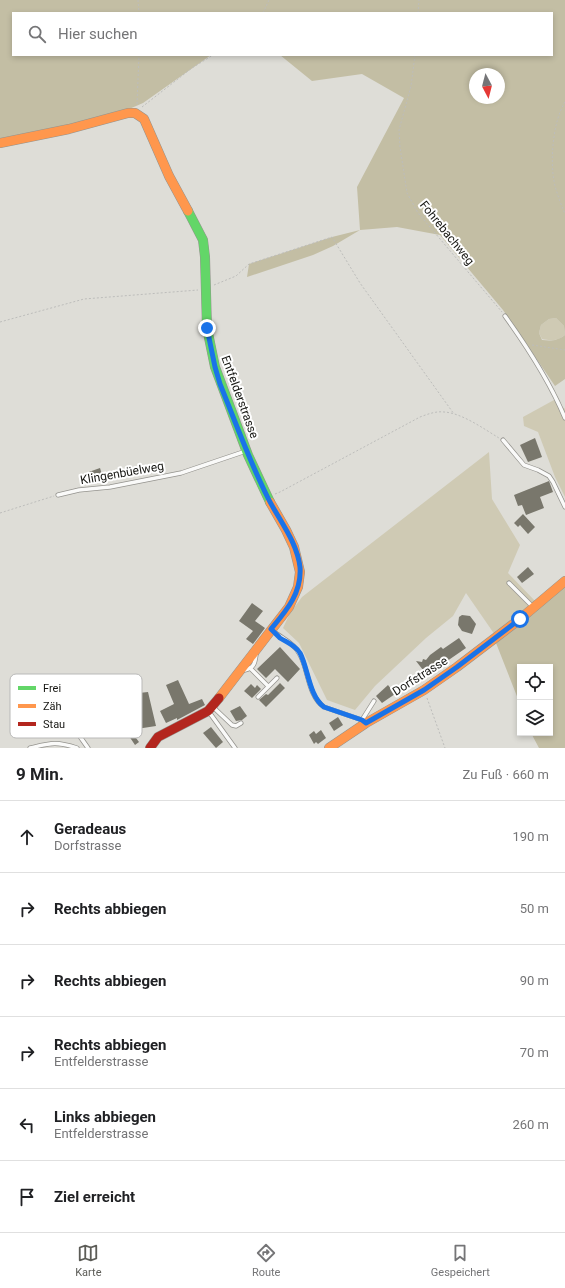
<!DOCTYPE html>
<html lang="de">
<head>
<meta charset="utf-8">
<style>
	:root { --surface:#fff; --page:#f6f6f6; --text:#202124; --muted:#757577; --line:#e0e0e0; --accent:#5c5c57 }
	body { margin:0; font-family:Roboto,sans-serif; background:var(--page); color:var(--text) }
	.controls { position:absolute; right:12px; bottom:12px; display:grid; overflow:hidden; border-radius:0px; box-shadow:0 2px 6px #0003 }
	.controls button { width:36px; height:36px; display:grid; place-items:center; padding:0; border:0; border-bottom:1px solid var(--line); background:var(--surface); color:var(--text); font:20px sans-serif }
	.compass { position:absolute; left:469px; top:68px; width:36px; height:36px; border-radius:50%; background:var(--surface); box-shadow:0 2px 6px #0003; rotate:173deg }
	.stop { position:absolute; width:12px; height:12px; margin:-9px; border:3px solid #1a73e8; border-radius:50%; background:#fff }
	.stop.end { background:#1a73e8; border-color:#fff; box-shadow:0 1px 4px #0008 }
	.list { margin:0; padding:0; list-style:none }
	h2 { display:flex; justify-content:space-between; align-items:center; height:52px; margin:0; padding:0 16px; font-size:17px }
	h2 small { font-size:13px; font-weight:400; color:var(--muted) }
	.list li { display:grid; grid-template-columns:26px 1fr auto; gap:12px; align-items:center; box-sizing:border-box; height:72px; padding:0 16px; border-top:1px solid var(--line) }
	.list b { display:block; font-size:15px; white-space:nowrap }
	.list p { margin:0; font-size:13px; white-space:nowrap; color:var(--muted) }
	.list em { font-size:13px; font-style:normal; color:var(--muted) }
	.icon { flex:none; width:22px; height:22px; fill:none; stroke:currentColor; stroke-width:2; stroke-linecap:round; stroke-linejoin:round }
	.map { position:relative; flex:none; width:565px; height:748px; overflow:hidden }
	.search { position:absolute; background:var(--surface); box-shadow:0 2px 6px #0003; left:12px; right:12px; top:12px; height:44px; display:flex; align-items:center; gap:10px; box-sizing:border-box; padding:0 14px; border-radius:0px; color:var(--muted); font-size:15px }
	.sheet { height:484px; background:var(--surface) }
	nav { display:flex; justify-content:space-around; align-items:center; box-sizing:border-box; height:56px; border-top:1px solid var(--line); background:var(--surface); font-size:11px; color:var(--muted) }
	nav a { display:grid; justify-items:center; gap:2px }
	nav .on { color:var(--accent) }
	.map>svg:first-child { display:block }
</style>
</head>
<body>
<div class="map">
<svg width="565" height="748" viewBox="0 0 565 748">
	<rect width="100%" height="100%" fill="#deddd7"/>
	<g fill="#cfcab4">
		<path d="M556,318L564,326L565,335C557,341 551,341 542,339L539,333L541,325L549,319Z"/>
		<path d="M554,400L565,409V497L555,477L538,432L524,426L523,417Z"/>
		<path d="M489,452L492,499L520,545L508,573L536,602L495,635L466,593L453,616L426,638L375,686L355,710L327,700L299,643L283,628L290,613L302,597Z"/>
	</g>
	<g fill="#c3bea4" fill-rule="evenodd">
		<path d="M0,0H565V379L555,386L503,310L440,235L397,227L360,230L333,246L313,255L247,277L249,264L332,237L360,230L357,187L404,98L362,74L312,81L280,55H552V13H13V55H211L143,103C101,123 46,131 0,139ZM475,74H499V98H475ZM556,318L564,326L565,335C557,341 551,341 542,340L539,333L541,325L549,319Z"/>
		<path d="M565,586V748H539L531,733H550V667H520V704L496,643Z"/>
	</g>
	<g fill="#79776c">
		<path d="M535,438L542,457L528,462L520,445Z"/>
		<path d="M100,468L102,475L89,480L86,473Z"/>
		<path d="M549,481L553,492L540,497L544,508L526,515L522,505L518,506L514,495Z"/>
		<path d="M523,514L535,527L528,534L520,525L518,527L514,523Z"/>
		<path d="M528,567L534,574L522,583L517,577Z"/>
		<path d="M252,603L263,611L255,621L265,628L253,644L246,639L253,631L239,621Z"/>
		<path d="M462,615L470,616L476,624L472,634L462,631L458,625L459,617Z"/>
		<path d="M459,638L466,648L424,677L421,672L423,670L416,661L422,662L423,659L426,660L430,655L441,647L443,649Z"/>
		<path d="M280,647L300,669L288,682L275,669L266,678L257,669Z"/>
		<path d="M178,680L189,704L202,699L205,705L177,720V718L166,723L160,711L174,704L166,685Z"/>
		<path d="M280,683L285,688L266,707L259,700L266,694L268,695Z"/>
		<path d="M251,684L255,688L257,685L261,689L252,698L244,691Z"/>
		<path d="M388,685L395,694L382,703L376,696Z"/>
		<path d="M148,692L156,726L130,730L139,742L135,745L129,736L120,737L113,698L123,696L124,704L141,701L139,693Z"/>
		<path d="M240,706L247,716L242,720L236,721L230,711Z"/>
		<path d="M338,717L343,725L334,731L329,723Z"/>
		<path d="M211,727L223,742L216,748L203,733Z"/>
		<path d="M321,730L326,738L318,744L316,742L314,744L309,735L314,731L316,734Z"/>
	</g>
	<g fill="none" stroke-linecap="round" stroke-linejoin="round">
		<g stroke="#94938e" stroke-width="5">
			<g id="lane">
				<path d="M505,316C528,348 550,382 565,418"/>
				<path d="M503,440L524,465L538,470L549,476L553,482L565,507"/>
				<path d="M58,495L79,490L110,487L181,473L246,451"/>
				<path d="M509,583L533,607"/>
				<path d="M273,631C281,638 293,642 299,653C309,669 307,695 324,707L362,720L365,722"/>
				<path d="M250,668L268,686"/>
				<path d="M245,670C254,668 255,663 256,655"/>
				<path d="M258,697L277,678"/>
				<path d="M213,707L232,725L236,726L241,723"/>
				<path d="M209,712L235,748"/>
				<path d="M362,720L374,701"/>
				<path d="M74,728L88,748"/>
				<path d="M30,748C51,743 56,741 77,748"/>
			</g>
		</g>
		<g stroke="#94938e" stroke-width="10">
			<path id="fast" d="M188,211L203,240L205,257L207,328L215,367L248,455L270,502"/>
		</g>
		<g stroke="#94938e" stroke-width="10">
			<g id="slow">
				<path d="M0,143L69,129L128,113H135L144,119L169,176L188,211"/>
				<path d="M219,698L289,607L298,587L300,572L294,547L286,530L270,502"/>
				<path d="M329,748L366,723L424,690L457,667L520,619L565,581"/>
			</g>
		</g>
		<g stroke="#94938e" stroke-width="10">
			<path id="jam" d="M150,748L158,737L208,711L219,698"/>
		</g>
		<g stroke="#bdbdbb" stroke-width="1" stroke-dasharray="2 2" stroke-linecap="butt">
			<path d="M138,0L139,13"/>
			<path d="M263,13L269,0"/>
			<path d="M418,13L419,0"/>
			<path d="M415,55L411,86L399,130L400,147L407,193L418,213L502,312"/>
			<path d="M565,102C553,121 550,159 554,181C556,192 561,204 565,214"/>
			<path d="M137,104L139,55"/>
			<path d="M142,107L192,68L213,55"/>
			<path d="M214,285L236,276L249,264L332,237L360,283L454,414"/>
			<path d="M0,322L84,299L198,290"/>
			<path d="M532,345L565,350"/>
			<path d="M275,494L280,492L420,417C428,414 436,411 444,412C462,413 484,429 499,438"/>
			<path d="M0,513L54,496"/>
			<path d="M427,698L445,748"/>
		</g>
		<use href="#lane" stroke="#fafaf9" stroke-width="3.5"/>
		<use href="#fast" stroke="#63d668" stroke-width="9"/>
		<use href="#slow" stroke="#ff974d" stroke-width="9"/>
		<use href="#jam" stroke="#b3261e" stroke-width="9"/>
	</g>
	<g fill="none" stroke-linecap="round" stroke-linejoin="round">
		<path stroke="#1a73e8" stroke-width="5" d="M207,328L215,367L220,384C235,421 249,460 267,496C278,519 297,541 300,567C302,593 286,611 271,629C274,632 277,635 280,638C288,643 295,645 300,653C308,668 309,696 324,707L362,720L366,723L424,690L457,667L520,619"/>
	</g>
	<g text-anchor="middle" dominant-baseline="central" stroke-width="4" stroke-linejoin="round" paint-order="stroke">
		<g font-size="12" fill="#161612" stroke="#fff">
			<text transform="translate(447 233) rotate(51)">Fohrebachweg</text>
			<text transform="translate(240 397) rotate(70)">Entfelderstrasse</text>
			<text transform="translate(122 473) rotate(-10)">Klingenbüelweg</text>
			<text transform="translate(420 676) rotate(-32)">Dorfstrasse</text>
		</g>
	</g>
	<rect x="10" y="674" width="132" height="64" rx="6" fill="#fff" stroke="#b9b9b8" stroke-width="1"/>
	<rect x="18" y="686" width="18" height="4" fill="#63d668"/>
	<rect x="18" y="704" width="18" height="4" fill="#ff974d"/>
	<rect x="18" y="722" width="18" height="4" fill="#b3261e"/>
	<g font-size="11" fill="#161612">
		<text x="43" y="692">Frei</text>
		<text x="43" y="710">Zäh</text>
		<text x="43" y="728">Stau</text>
	</g>
</svg>
<div class="controls">
<button><svg class="icon" aria-label="locate" viewBox="0 0 24 24"><circle cx="12" cy="12" r="6"/><path d="M12 2v4M12 18v4M2 12h4M18 12h4"/></svg></button>
<button><svg class="icon" aria-label="layers" viewBox="0 0 24 24"><path d="M12 4l9 5-9 5-9-5zM3 14l9 5 9-5"/></svg></button>
</div>
<svg class="compass" viewBox="-18 -18 36 36"><path d="M0-13l5 13h-10z" fill="#e53935"/><path d="M0 13l5-13h-10z" fill="#757577"/></svg>
<div class="stop" style="left:520px;top:619px"></div>
<div class="stop end" style="left:207px;top:328px"></div>
<div class="search"><svg class="icon" aria-label="search" viewBox="0 0 24 24"><circle cx="10" cy="10" r="6"/><path d="M15 15l6 6"/></svg>Hier suchen</div>
</div>
<section class="sheet">
<h2>9 Min.<small>Zu Fuß · 660 m</small></h2>
<ul class="list">
<li><svg class="icon" aria-label="ahead" viewBox="0 0 24 24"><path d="M12 20V5M6 11l6-6 6 6"/></svg><div><b>Geradeaus</b><p>Dorfstrasse</p></div><em>190 m</em></li>
<li><svg class="icon" aria-label="right" viewBox="0 0 24 24"><path d="M7 20v-9h11M14 6l5 5-5 5"/></svg><div><b>Rechts abbiegen</b></div><em>50 m</em></li>
<li><svg class="icon" aria-label="right" viewBox="0 0 24 24"><path d="M7 20v-9h11M14 6l5 5-5 5"/></svg><div><b>Rechts abbiegen</b></div><em>90 m</em></li>
<li><svg class="icon" aria-label="right" viewBox="0 0 24 24"><path d="M7 20v-9h11M14 6l5 5-5 5"/></svg><div><b>Rechts abbiegen</b><p>Entfelderstrasse</p></div><em>70 m</em></li>
<li><svg class="icon" aria-label="left" viewBox="0 0 24 24"><path d="M17 20v-9H6M10 6l-5 5 5 5"/></svg><div><b>Links abbiegen</b><p>Entfelderstrasse</p></div><em>260 m</em></li>
<li><svg class="icon" aria-label="arrive" viewBox="0 0 24 24"><path d="M6 21V4h12l-3 4 3 4H6"/></svg><div><b>Ziel erreicht</b></div></li>
</ul>
</section>
<nav>
<a class="on"><svg class="icon" aria-label="map" viewBox="0 0 24 24"><path d="M3 6l6-2 6 2 6-2v14l-6 2-6-2-6 2zM9 4v14M15 6v14"/></svg>Karte</a>
<a><svg class="icon" aria-label="directions" viewBox="0 0 24 24"><path d="M12 3l9 9-9 9-9-9zM9 14v-3h6M13 9l2 2-2 2"/></svg>Route</a>
<a><svg class="icon" aria-label="saved" viewBox="0 0 24 24"><path d="M7 4h10v16l-5-4-5 4z"/></svg>Gespeichert</a>
</nav>
</body>
</html>
